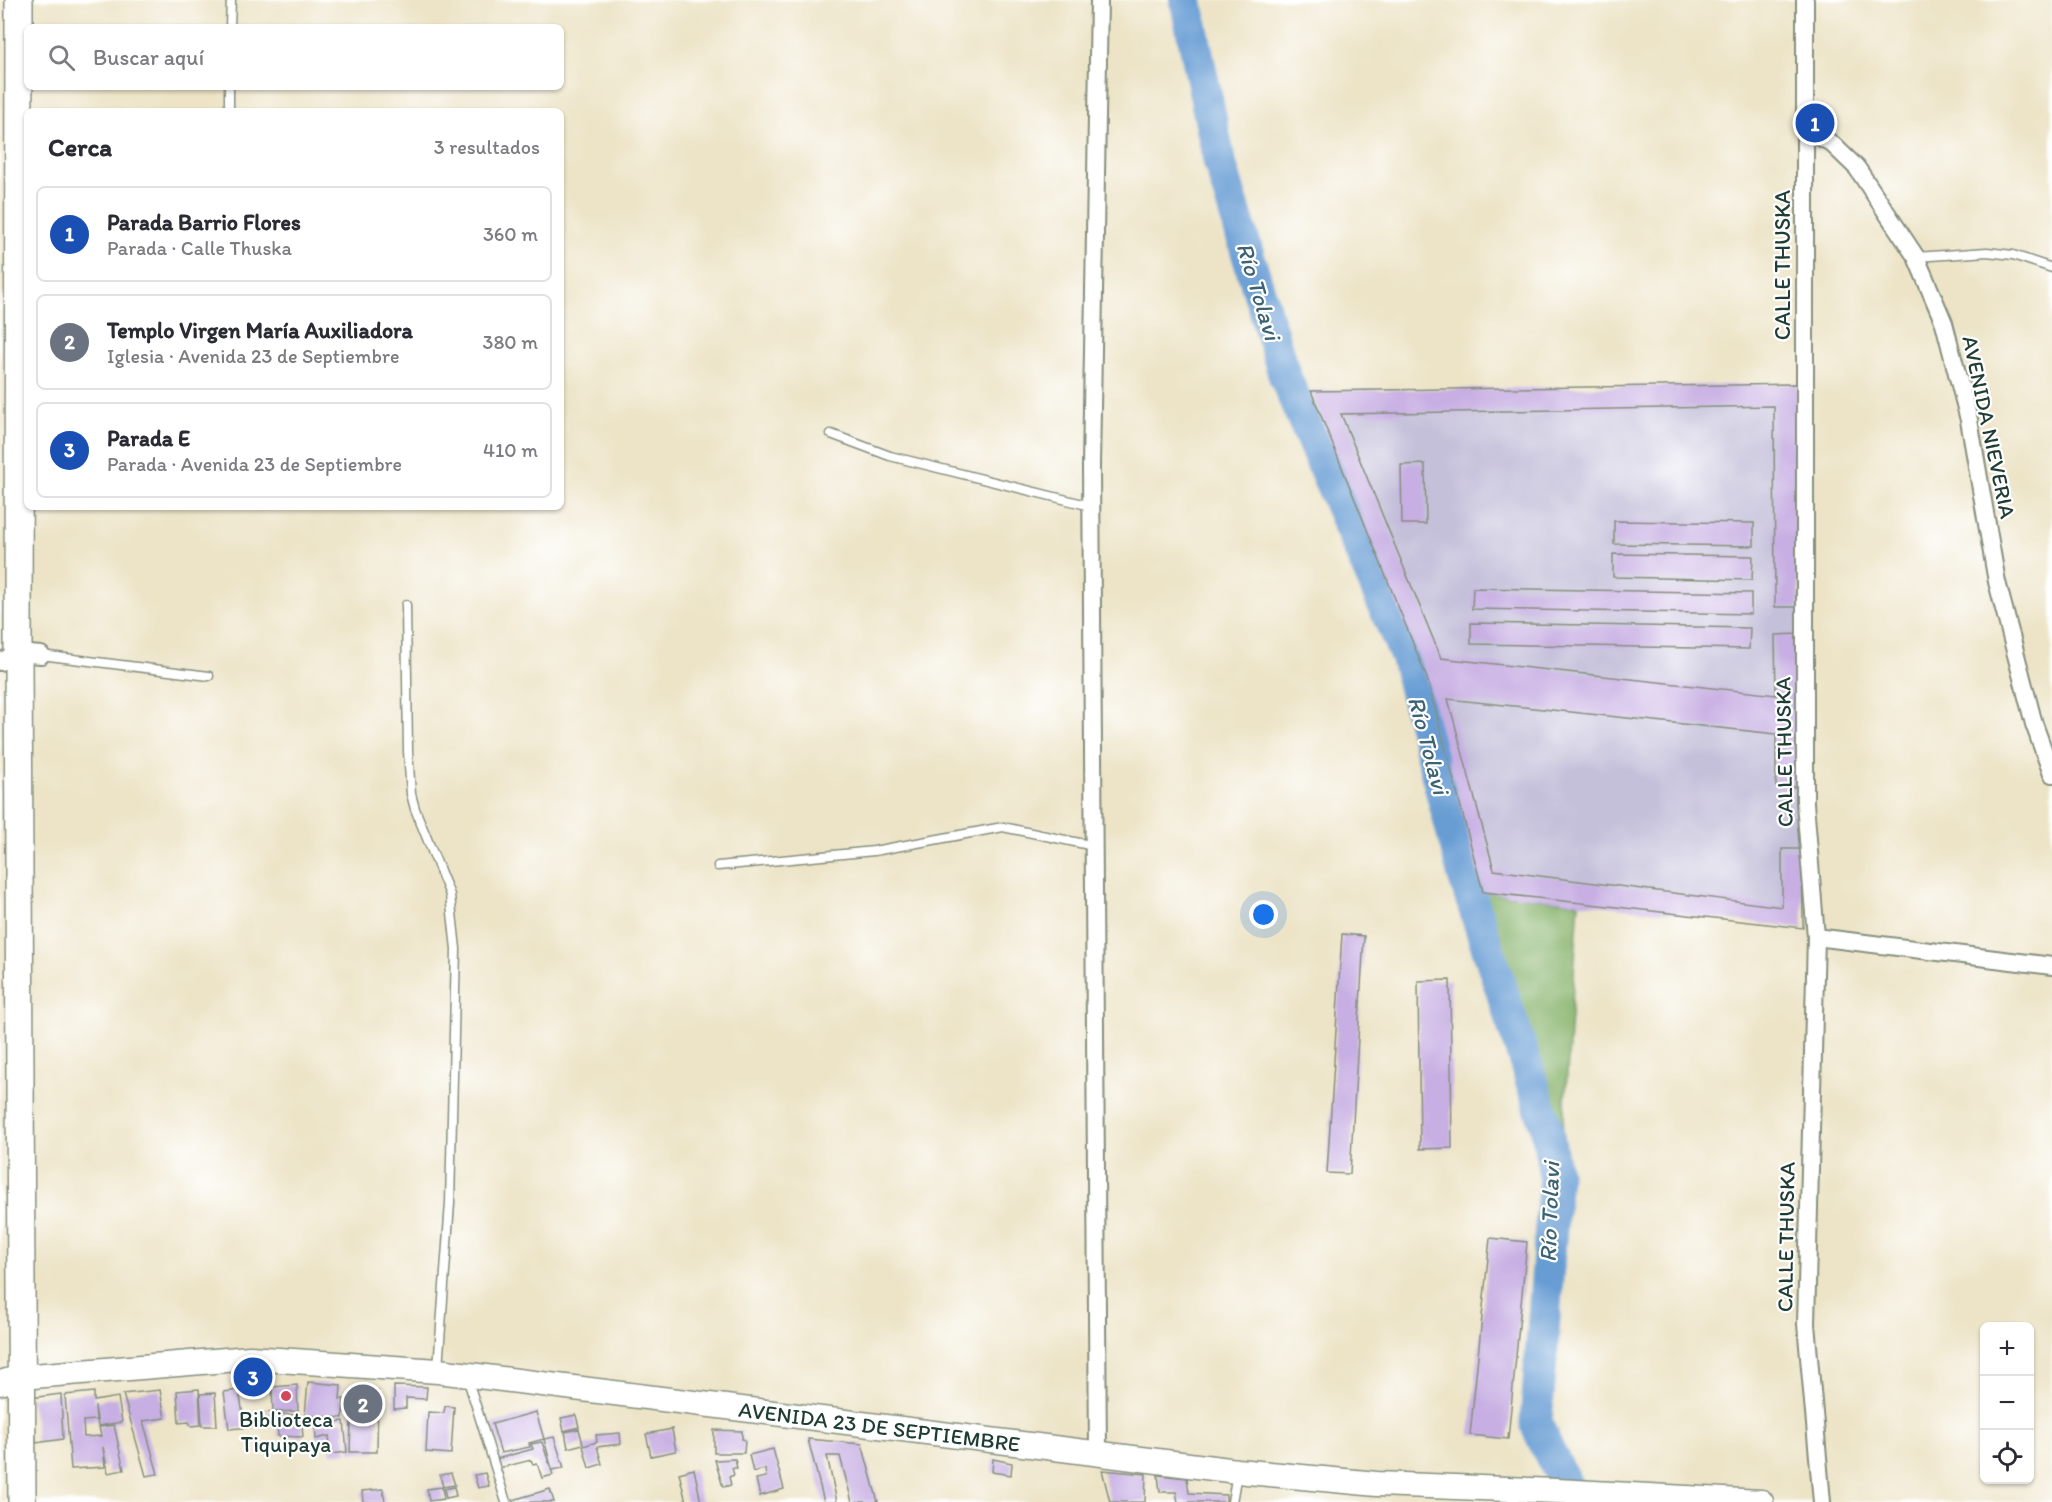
<!DOCTYPE html>
<html lang="es">
<head>
<meta charset="utf-8">
<style>
	:root { --surface:#fff; --page:#f7f7f7; --text:#2b2b33; --muted:#7c7c81; --line:#e1e1e2; --accent:#d1495b }
	body { margin:0; font-family:Itim,sans-serif; background:var(--page); color:var(--text) }
	.controls { position:absolute; right:18px; bottom:18px; display:grid; overflow:hidden; border-radius:9px; box-shadow:0 2px 4px #0004 }
	.controls button { width:54px; height:54px; display:grid; place-items:center; padding:0; border:0; border-bottom:2px solid var(--line); background:var(--surface); color:var(--text); font:30px sans-serif }
	.you { position:absolute; left:1264px; top:915px; width:21px; height:21px; margin:-15px; border:4px solid #fff; border-radius:50%; background:#1a73e8; box-shadow:0 0 0 9px #1a73e833 }
	.badge { display:grid; place-items:center; width:39px; height:39px; border-radius:50%; background:var(--accent); color:#fff; font-size:20px; font-weight:700 }
	.pin { position:absolute; translate:-50% -50%; border:3px solid #fff; box-shadow:0 2px 6px #0006 }
	.list { margin:0; padding:0; list-style:none }
	h2 { display:flex; justify-content:space-between; align-items:center; height:78px; margin:0; padding:0 24px; font-size:26px }
	h2 small { font-size:20px; font-weight:400; color:var(--muted) }
	.list li { display:grid; grid-template-columns:39px 1fr auto; gap:18px; align-items:center; box-sizing:border-box; height:96px; margin:0 12px 12px; padding:0 12px; border:2px solid var(--line); border-radius:9px }
	.list b { display:block; font-size:22px; white-space:nowrap }
	.list p { margin:0; font-size:20px; white-space:nowrap; color:var(--muted) }
	.list em { font-size:20px; font-style:normal; color:var(--muted) }
	.icon { flex:none; width:33px; height:33px; fill:none; stroke:currentColor; stroke-width:2; stroke-linecap:round; stroke-linejoin:round }
	.map { position:relative; flex:none; width:2052px; height:1502px; overflow:hidden }
	.search { position:absolute; background:var(--surface); box-shadow:0 2px 4px #0004; left:24px; top:24px; width:540px; height:66px; display:flex; align-items:center; gap:15px; box-sizing:border-box; padding:0 21px; border-radius:9px; color:var(--muted); font-size:22px }
	.panel { position:absolute; background:var(--surface); box-shadow:0 2px 4px #0004; left:24px; top:108px; width:540px; height:402px; border-radius:9px }
	.map>svg:first-child { display:block }
</style>
</head>
<body>
<div class="map">
<svg width="2052" height="1502" viewBox="0 0 2052 1502">
	<rect width="100%" height="100%" fill="#fff"/>
	<filter id="ink" filterUnits="userSpaceOnUse"><feTurbulence type="fractalNoise" baseFrequency=".0167" numOctaves="2"/><feDisplacementMap in="SourceGraphic" scale="12" xChannelSelector="R" yChannelSelector="G"/><feConvolveMatrix kernelMatrix="1 2 1 2 8 2 1 2 1" color-interpolation-filters="sRGB"/></filter>
	<filter id="wash" filterUnits="userSpaceOnUse"><feTurbulence type="fractalNoise" baseFrequency=".008" numOctaves="4" result="noise"/><feDisplacementMap in="SourceGraphic" scale="24" xChannelSelector="R" yChannelSelector="G"/><feGaussianBlur stdDeviation="1.35" result="paint"/><feColorMatrix in="noise" values="0 0 0 0 0 0 0 0 0 0 0 0 0 0 0 0 0 1.4 0 .05"/><feComposite in="paint" operator="in"/></filter>
	<g filter="url(#wash)">
		<rect width="100%" height="100%" fill="#ede4c7"/>
		<path fill="#c5c0da" d="M1797,384L1803,928L1483,892L1427,678L1311,391Z"/>
		<path fill="#86b26b" stroke="#527850" stroke-width="1.5" d="M1483,892L1579,903L1563,1130Z"/>
		<g fill="none" stroke-linecap="round" stroke-linejoin="round">
			<path stroke="#679dd4" stroke-width="33" d="M1186,0L1219,160L1285,377L1407,659L1464,876L1546,1125L1555,1174L1536,1423L1547,1448L1575,1502"/>
		</g>
		<g id="blocks">
			<g fill="#c7afe3">
				<path d="M1797,384L1798,607H1775L1774,406L1341,414L1441,658L1776,695L1775,635L1798,634V787H1776V734L1448,699L1494,870L1782,907V849H1802L1803,928L1483,892L1427,678L1311,391Z"/>
				<path d="M1425,464L1426,524H1402L1401,465Z"/>
				<path d="M1614,521L1754,523V546L1614,544Z"/>
				<path d="M1613,554L1753,556L1752,580L1613,577Z"/>
				<path d="M1473,588L1751,593V614L1472,609Z"/>
				<path d="M1471,623L1750,628L1749,649L1471,644Z"/>
				<path d="M1342,934L1364,936L1350,1174L1327,1173Z"/>
				<path d="M1450,980L1452,1148L1420,1149L1418,981Z"/>
				<path d="M1490,1238L1527,1242L1508,1439L1470,1435Z"/>
				<path d="M308,1382L341,1385L340,1399H344L343,1418L305,1415Z"/>
				<path d="M297,1385L298,1411L273,1412L272,1387Z"/>
				<path d="M394,1386L427,1387L426,1399L406,1398V1408L394,1409Z"/>
				<path d="M199,1389L201,1425L191,1426L189,1422L179,1423L177,1391Z"/>
				<path d="M160,1390L165,1418L143,1421L158,1474L146,1476L123,1394Z"/>
				<path d="M239,1390L243,1415L273,1412L274,1425L229,1429L224,1392Z"/>
				<path d="M352,1391H378L377,1452H350Z"/>
				<path d="M94,1392V1401L118,1397L122,1422L98,1426L95,1406L96,1420L83,1421L84,1437L101,1436L99,1427L114,1425L124,1470L108,1473L103,1447L105,1467L71,1469L65,1395Z"/>
				<path d="M215,1393L217,1426H202L200,1394Z"/>
				<path d="M61,1394L63,1439L36,1443L35,1420L30,1398Z"/>
				<path d="M445,1406L454,1407L451,1454L426,1452L428,1412L444,1413Z"/>
				<path d="M536,1412L544,1439L529,1443L530,1447L501,1453L492,1424Z"/>
				<path d="M276,1414L301,1415L303,1437L278,1436Z"/>
				<path d="M576,1415L579,1427L564,1431L561,1418Z"/>
				<path d="M344,1421L347,1452L331,1454L329,1436L316,1439L315,1424Z"/>
				<path d="M579,1429L583,1444L568,1448L565,1432Z"/>
				<path d="M672,1429L676,1451L651,1456L646,1434Z"/>
				<path d="M714,1430L742,1431V1439L745,1440L744,1453H714Z"/>
				<path d="M620,1433L621,1444L597,1447L602,1464L589,1468L583,1446L597,1442L596,1435Z"/>
				<path d="M554,1437L564,1468L552,1470L544,1439Z"/>
				<path d="M808,1439L862,1444L878,1502H852L840,1456H827L837,1502H824Z"/>
				<path d="M542,1442L553,1475L542,1478L537,1463L533,1464L531,1460L499,1468L496,1459L533,1449L531,1444Z"/>
				<path d="M773,1449L784,1489L760,1496L756,1479L766,1477L765,1469L753,1472L749,1455Z"/>
				<path d="M735,1459L737,1468H732L734,1475L729,1477L731,1485L723,1487L715,1460Z"/>
				<path d="M993,1459L1012,1463L1011,1475L992,1472Z"/>
				<path d="M694,1469L701,1502H686L679,1473Z"/>
				<path d="M1102,1470L1146,1474L1145,1502H1110Z"/>
				<path d="M451,1473L455,1485L443,1487L440,1475Z"/>
				<path d="M485,1473L489,1486L478,1488L474,1475Z"/>
				<path d="M1158,1475L1187,1478L1189,1493L1226,1495V1502H1178L1176,1492H1160Z"/>
				<path d="M442,1487L444,1499L429,1501L427,1489Z"/>
				<path d="M454,1487L456,1496L446,1498L444,1489Z"/>
				<path d="M383,1489L385,1502H363L362,1491Z"/>
				<path d="M550,1489L554,1502H514L513,1500Z"/>
			</g>
		</g>
	</g>
	<g filter="url(#ink)">
		<use href="#blocks" fill-opacity="0" stroke="#86907e" stroke-width="1.5"/>
		<g fill="none" stroke-linecap="round" stroke-linejoin="round">
			<g stroke="#86907e" stroke-width="11">
				<g id="lane">
					<path d="M230,27L231,0"/>
					<path d="M229,111V87"/>
					<path d="M1916,257L1987,252L2013,255L2052,268"/>
					<path d="M831,434L890,456L1091,506"/>
					<path d="M406,605L408,751L411,794L415,809L450,895L456,949L450,1203L438,1368"/>
					<path d="M41,655L209,676"/>
					<path d="M718,866L874,851L1003,827L1094,846"/>
					<path d="M467,1377L506,1502"/>
					<path d="M1232,1502L1237,1473"/>
				</g>
			</g>
			<g stroke="#86907e" stroke-width="20">
				<g id="street">
					<path d="M1805,0V803L1816,937L1806,1324L1822,1502"/>
					<path d="M1806,130L1831,143L1857,168L1916,257L1944,323L1969,420L1997,582L2034,724L2052,774"/>
					<path d="M0,662L18,653L41,655"/>
					<path d="M1816,937L2052,966"/>
					<path d="M1098,1455L1091,467L1099,0"/>
				</g>
			</g>
			<g stroke="#86907e" stroke-width="27">
				<g id="secondary">
					<path id="s1" d="M0,1383L21,1377L250,1358L438,1371L1237,1471L1377,1484L1557,1491L1761,1502"/>
				</g>
			</g>
			<g stroke="#86907e" stroke-width="30">
				<path id="primary" d="M19,0L18,653L22,1502"/>
			</g>
			<use href="#lane" stroke="#fff" stroke-width="8"/>
			<use href="#street" stroke="#fff" stroke-width="16"/>
			<use href="#secondary" stroke="#fff" stroke-width="24"/>
			<use href="#primary" stroke="#fff" stroke-width="27"/>
		</g>
	</g>
	<circle fill="#d1495b" stroke="#fff" stroke-width="2" cx="286" cy="1396" r="6"/>
	<g text-anchor="middle" dominant-baseline="central" stroke-width="4.5" stroke-linejoin="round" paint-order="stroke">
		<g font-size="22" fill="#1f3d34" stroke="#fff">
			<text transform="translate(1782 265) rotate(-90)">CALLE THUSKA</text>
			<text transform="translate(1989 427) rotate(78)">AVENIDA NIEVERIA</text>
			<text transform="translate(1784 752) rotate(-91)">CALLE THUSKA</text>
			<text transform="translate(1786 1237) rotate(-89)">CALLE THUSKA</text>
			<text stroke="none"><textPath href="#s1" startOffset="885">AVENIDA 23 DE SEPTIEMBRE</textPath></text>
		</g>
		<g font-size="22" fill="#1f3d34" stroke="#fff">
			<text x="286" y="1419">Biblioteca<tspan x="286" dy="25">Tiquipaya</tspan></text>
		</g>
		<g font-size="24" font-style="italic" fill="#3c6374" stroke="#fff">
			<text transform="translate(1259 291) rotate(73)">Río Tolavi</text>
			<text transform="translate(1429 745) rotate(75)">Río Tolavi</text>
			<text transform="translate(1549 1212) rotate(-88)">Río Tolavi</text>
		</g>
	</g>
</svg>
<div class="controls">
<button>+</button>
<button>−</button>
<button><svg class="icon" aria-label="locate" viewBox="0 0 24 24"><circle cx="12" cy="12" r="6"/><path d="M12 2v4M12 18v4M2 12h4M18 12h4"/></svg></button>
</div>
<div class="you"></div>
<div class="pin badge" style="left:1815px;top:123px;background:#1a4fb4">1</div>
<div class="pin badge" style="left:363px;top:1404px;background:#6b7280">2</div>
<div class="pin badge" style="left:253px;top:1377px;background:#1a4fb4">3</div>
<div class="search"><svg class="icon" aria-label="search" viewBox="0 0 24 24"><circle cx="10" cy="10" r="6"/><path d="M15 15l6 6"/></svg>Buscar aquí</div>
<section class="panel">
<h2>Cerca<small>3 resultados</small></h2>
<ul class="list">
<li><span class="badge" style="background:#1a4fb4">1</span><div><b>Parada Barrio Flores</b><p>Parada · Calle Thuska</p></div><em>360 m</em></li>
<li><span class="badge" style="background:#6b7280">2</span><div><b>Templo Virgen María Auxiliadora</b><p>Iglesia · Avenida 23 de Septiembre</p></div><em>380 m</em></li>
<li><span class="badge" style="background:#1a4fb4">3</span><div><b>Parada E</b><p>Parada · Avenida 23 de Septiembre</p></div><em>410 m</em></li>
</ul>
</section>
</div>
</body>
</html>
